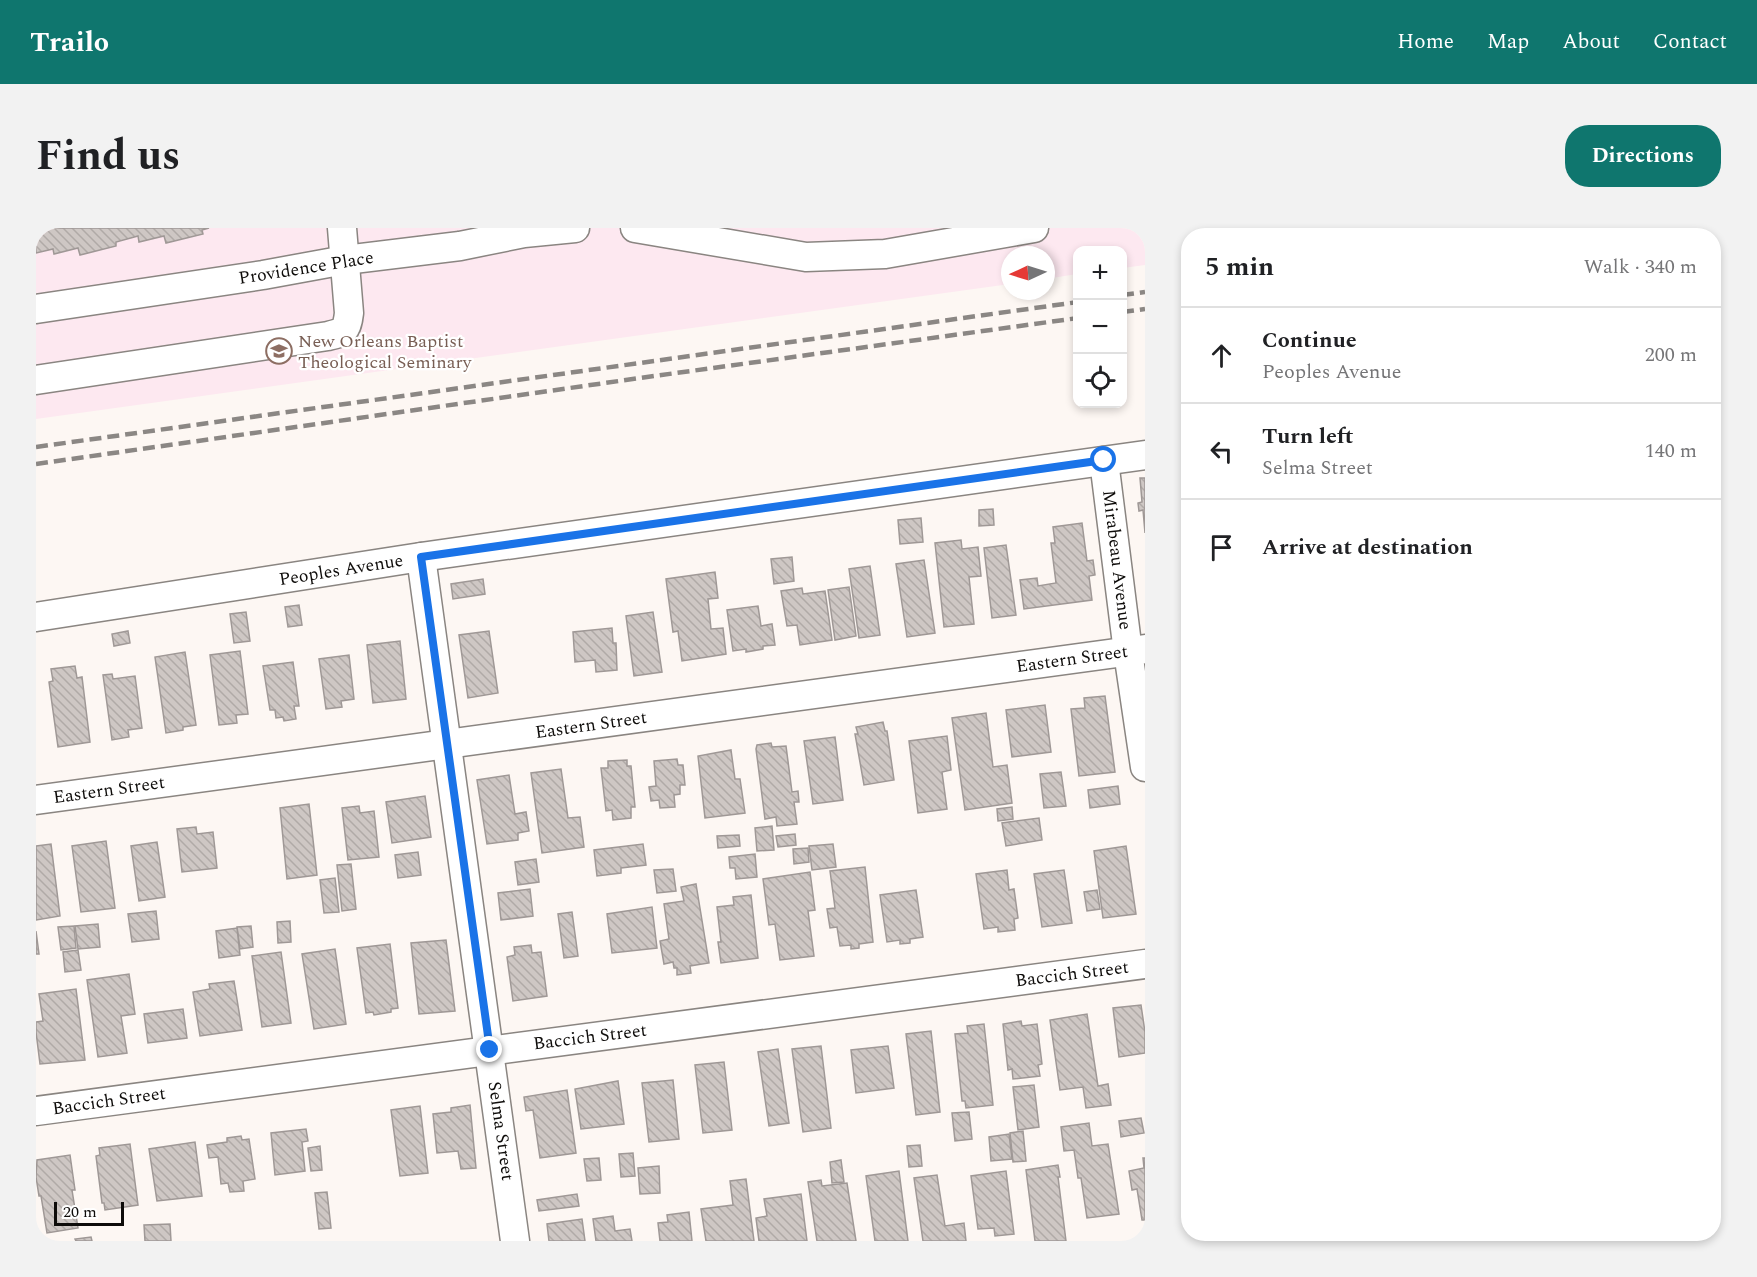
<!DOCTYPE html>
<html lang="en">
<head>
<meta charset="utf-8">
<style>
	:root { --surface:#fff; --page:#f2f2f2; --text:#202124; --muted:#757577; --line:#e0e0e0; --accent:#0f766e }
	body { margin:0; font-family:Spectral,serif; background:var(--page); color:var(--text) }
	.controls { position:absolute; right:18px; top:18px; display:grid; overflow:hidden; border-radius:12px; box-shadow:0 3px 9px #0003 }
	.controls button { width:54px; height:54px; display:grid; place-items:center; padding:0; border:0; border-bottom:2px solid var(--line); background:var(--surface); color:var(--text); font:30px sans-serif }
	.compass { position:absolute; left:965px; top:18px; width:54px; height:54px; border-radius:50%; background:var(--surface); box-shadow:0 3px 9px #0003; rotate:266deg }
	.scale { position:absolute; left:18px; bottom:15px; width:70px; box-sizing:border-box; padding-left:6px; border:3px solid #0e0c0a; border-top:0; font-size:16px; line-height:21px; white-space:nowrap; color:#0e0c0a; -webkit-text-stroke:4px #fff; paint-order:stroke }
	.stop { position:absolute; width:18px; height:18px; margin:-14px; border:4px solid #1a73e8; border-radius:50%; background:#fff }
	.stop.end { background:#1a73e8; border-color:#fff; box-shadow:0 2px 6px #0008 }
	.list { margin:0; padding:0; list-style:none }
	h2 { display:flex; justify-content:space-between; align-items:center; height:78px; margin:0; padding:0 24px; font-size:26px }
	h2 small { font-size:20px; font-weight:400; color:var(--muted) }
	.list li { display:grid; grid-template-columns:39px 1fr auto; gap:18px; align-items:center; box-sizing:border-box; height:96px; padding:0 24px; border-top:2px solid var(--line) }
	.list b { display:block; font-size:22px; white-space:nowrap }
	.list p { margin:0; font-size:20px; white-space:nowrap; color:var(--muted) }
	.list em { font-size:20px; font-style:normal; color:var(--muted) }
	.icon { flex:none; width:33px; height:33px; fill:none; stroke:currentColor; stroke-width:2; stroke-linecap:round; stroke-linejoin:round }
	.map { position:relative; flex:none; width:1109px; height:1013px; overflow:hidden; border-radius:24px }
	header { display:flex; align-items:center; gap:36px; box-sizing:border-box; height:84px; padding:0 30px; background:var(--accent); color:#fff }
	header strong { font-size:28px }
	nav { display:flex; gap:33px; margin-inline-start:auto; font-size:21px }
	.intro { display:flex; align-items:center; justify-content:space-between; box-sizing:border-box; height:144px; padding:0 36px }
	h1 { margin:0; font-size:42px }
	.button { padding:15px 27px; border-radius:24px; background:var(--accent); color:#fff; font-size:21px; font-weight:700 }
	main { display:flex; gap:36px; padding:0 36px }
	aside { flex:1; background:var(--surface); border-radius:24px; box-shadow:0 3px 9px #0003 }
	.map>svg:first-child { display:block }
</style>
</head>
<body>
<header>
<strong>Trailo</strong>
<nav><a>Home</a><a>Map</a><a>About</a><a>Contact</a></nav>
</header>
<div class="intro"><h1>Find us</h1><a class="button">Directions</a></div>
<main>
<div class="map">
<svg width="1109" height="1013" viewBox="0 0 1109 1013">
	<defs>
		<pattern id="building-back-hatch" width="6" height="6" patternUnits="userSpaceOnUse" patternTransform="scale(1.5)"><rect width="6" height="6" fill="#cec7c4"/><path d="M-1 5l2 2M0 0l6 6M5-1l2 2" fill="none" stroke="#b0aaa7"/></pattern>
	</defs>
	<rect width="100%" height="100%" fill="#fdf7f3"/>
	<path fill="#fde8f0" d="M0,0H1109V37L1087,40L1086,22H1042L1041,46L1010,51V27H974V56L0,191Z"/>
	<g fill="url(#building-back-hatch)" stroke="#9f9896" stroke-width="1.5">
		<path d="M0,0H173L166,2L167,6L130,15L128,8L103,14L102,8L80,14V18L44,27L42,20L18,26L17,21L0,25Z"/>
		<path d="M1104,250H1109V305L1107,282L1103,283L1102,275L1106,274Z"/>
		<path d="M957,281L958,297L943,298V282Z"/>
		<path d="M885,290L887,314L864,316L862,292Z"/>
		<path d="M1046,295L1051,333L1057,332L1059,347L1053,348L1056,372L988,381L984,352L1001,350L1002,358L1020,355L1015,315H1019L1017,299Z"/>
		<path d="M925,312L926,321L942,319L945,348L933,349L938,396L908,399L899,315Z"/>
		<path d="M970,317L980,387L956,390L948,320Z"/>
		<path d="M756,329L758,353L738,356L735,331Z"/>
		<path d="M888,332L899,405L871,409L860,336Z"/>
		<path d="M834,338L844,407L823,410L813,341Z"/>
		<path d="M679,344L682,370L672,371L675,401L687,400L690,426L646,433L642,403L637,404L630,351Z"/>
		<path d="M447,351L449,366L417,371L415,356Z"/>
		<path d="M813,359L820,408L799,412L792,362Z"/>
		<path d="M766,360L767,366L789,363L796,412L764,417L761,397L751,398L745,363Z"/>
		<path d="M263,377L266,397L252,399L249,379Z"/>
		<path d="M722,378L725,398L736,396L739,417L727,418V421L710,424V421L697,423L691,382Z"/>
		<path d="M210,384L214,413L198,415L194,386Z"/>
		<path d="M617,384L626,444L598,448L590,388Z"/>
		<path d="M576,400L577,415H580L581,442L560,444L559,432L539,434L537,404Z"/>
		<path d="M92,403L94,415L78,418L76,406Z"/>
		<path d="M453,403L462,465L432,470L423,407Z"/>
		<path d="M364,413L370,471L337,475L331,417Z"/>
		<path d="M204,423L212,486L200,487L201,495L183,497L174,427Z"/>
		<path d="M149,424L160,497L147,499V502L130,505L119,429Z"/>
		<path d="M313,427L318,471L305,473L306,479L290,481L283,431Z"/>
		<path d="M257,434L263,478H258L260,491L248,493L247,489L240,490L239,482H234L227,438Z"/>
		<path d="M39,438L41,450L46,449L54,514L22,519L13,454L17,453L15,441Z"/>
		<path d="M76,446L77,451L99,448L106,500L92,502L93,509L76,512L67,447Z"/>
		<path d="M1069,468L1079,544L1043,548L1035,481L1049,480L1048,470Z"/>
		<path d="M1009,477L1015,524L976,529L970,482Z"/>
		<path d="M950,485L957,539L971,537L976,575L929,582L916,490Z"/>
		<path d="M847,494L849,503H851L858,552L828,557L819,506H822L820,499Z"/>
		<path d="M911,508L915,542L906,544L911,581L882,585L873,513Z"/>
		<path d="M799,509L807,572L777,576L768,513Z"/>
		<path d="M735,515L736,519L750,518L756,564L762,563L763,574H758L761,596L741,598L740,589L729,591L720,521L721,517Z"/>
		<path d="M695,522L699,551H704L709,585L669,590L662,528Z"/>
		<path d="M641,531L642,537H647L649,557H644V566L638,567L639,579L624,580L623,572L615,573L613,559L620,558L618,533Z"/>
		<path d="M591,532V538H595L599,579H595V590L577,592L576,582L570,583L565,540H572V533Z"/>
		<path d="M525,541L532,590L544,589L548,619L506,625L495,545Z"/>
		<path d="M1025,544L1030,578L1008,580L1004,546Z"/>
		<path d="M473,547L479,586L490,584L493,603L482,605V612L451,616L441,552Z"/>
		<path d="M1082,558L1084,576L1054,580L1052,562Z"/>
		<path d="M389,568L395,609L356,615L350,574Z"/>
		<path d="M273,576L281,647L251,651L244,580Z"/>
		<path d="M323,578L324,585L338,583L343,629L312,632L306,580Z"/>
		<path d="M976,579L977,591L962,593L961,581Z"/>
		<path d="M1003,590L1006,612L970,618L966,595Z"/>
		<path d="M736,598L738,622L721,623L719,600Z"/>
		<path d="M160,599L161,606L177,604L181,640L146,644L141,601Z"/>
		<path d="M759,606L760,617L742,619L740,608Z"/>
		<path d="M703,607L704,618L682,620L681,608Z"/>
		<path d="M70,613L79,680L45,684L36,618Z"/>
		<path d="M121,614L129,669L103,673L95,618Z"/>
		<path d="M15,616L24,688L0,692V618Z"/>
		<path d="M607,616L610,637L585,640V645L561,648L558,622Z"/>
		<path d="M797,616L800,639L776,642L773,618Z"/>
		<path d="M1090,618L1100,686L1067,690L1058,623Z"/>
		<path d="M772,620L773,634L758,636L757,621Z"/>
		<path d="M382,624L385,647L362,650L359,627Z"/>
		<path d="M719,626L721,649L700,651L699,640H694L693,629Z"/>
		<path d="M500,631L503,654L482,657L479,634Z"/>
		<path d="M315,636L320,681L306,683L301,637Z"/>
		<path d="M829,639L837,714L823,716V720L815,721V717L804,718L801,699L794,700L791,681L799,680L794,643Z"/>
		<path d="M637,641L640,663L621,665L618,642Z"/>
		<path d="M971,642L973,662L978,661L982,690L978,691L979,702L962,704V699L948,701L940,646Z"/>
		<path d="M1028,642L1036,695L1006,699L998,646Z"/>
		<path d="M774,644L779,682L772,683L778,728L744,732L739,696L733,697L727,651Z"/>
		<path d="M299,650L303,684L288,685L284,652Z"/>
		<path d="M660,656L673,735L654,738L655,745L641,747V740H638L637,734L628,736L624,713L633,711L628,676L648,673L645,659Z"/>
		<path d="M494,661L497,688L465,692L462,665Z"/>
		<path d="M880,662L887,709L874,711V715L864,716V712L851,714L844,667Z"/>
		<path d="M1061,662L1064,681L1051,683L1048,664Z"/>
		<path d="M715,667L722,730L685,735L682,714H685L681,679L698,677L697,669Z"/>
		<path d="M616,679L621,720L576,725L571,686Z"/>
		<path d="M120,683L123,711L96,714L92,686Z"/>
		<path d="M536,684L542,728L528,730L522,686Z"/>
		<path d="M254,693L255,714L242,715L241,694Z"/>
		<path d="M62,696L64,719L42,721L39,698Z"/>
		<path d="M38,698L40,720L25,722L22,699Z"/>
		<path d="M215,698L217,719L204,721L201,699Z"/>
		<path d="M201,700L204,727L183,730L180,703Z"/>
		<path d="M0,703L3,726H0Z"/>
		<path d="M410,712L419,783L383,786L375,715Z"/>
		<path d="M354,716L362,780L355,781V784L338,787L337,784L330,785L321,720Z"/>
		<path d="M495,717L496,725L505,724L511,768L477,773L471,729L479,727L478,719Z"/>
		<path d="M299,721L310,796L278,801L266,726Z"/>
		<path d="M42,722L45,742L29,744L27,724Z"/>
		<path d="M245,724L255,795L226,799L216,728Z"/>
		<path d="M93,746L99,786L85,788L91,825L62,829L51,752Z"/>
		<path d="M198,753L206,802L164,808L157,764L174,761L173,756Z"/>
		<path d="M40,761L49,832L4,836L0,804V794L7,793L3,766Z"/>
		<path d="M1105,777L1109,804V825L1083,829L1077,780Z"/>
		<path d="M147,781L151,810L112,815L108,786Z"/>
		<path d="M1051,786L1062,858L1072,856L1075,877L1050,880L1047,859L1024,862L1014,792Z"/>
		<path d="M985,793L986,798L1001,796L1006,836L1002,837L1004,848L977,851L976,841L972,842L967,796Z"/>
		<path d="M948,796L957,877L930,880L929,873H926L919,806L932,805L931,798Z"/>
		<path d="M895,803L904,884L880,887L870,806Z"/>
		<path d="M785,818L795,900L767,904L756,821Z"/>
		<path d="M852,818L858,860L820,865L815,822Z"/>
		<path d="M742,821L753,895L733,898L722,824Z"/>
		<path d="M688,834L696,902L667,905L659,837Z"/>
		<path d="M637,852L643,911L613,914L606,855Z"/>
		<path d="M582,853L588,896L545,901L539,861Z"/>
		<path d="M998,857L1003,899L982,902L977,859Z"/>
		<path d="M531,862L540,925L504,930L497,882L490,883L488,869Z"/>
		<path d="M434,877L440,940L425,941L422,923L401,925L397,886L415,884V880Z"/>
		<path d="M384,878L392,945L364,948L355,882Z"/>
		<path d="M933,884L936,911L919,913L916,885Z"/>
		<path d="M1105,890L1108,905L1085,909L1083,893Z"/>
		<path d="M1053,895L1056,918L1072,916L1083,986L1051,990L1045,950H1042L1038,922L1028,923L1025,899Z"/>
		<path d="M270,901L272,913L266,914L269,943L239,947L235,905Z"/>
		<path d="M987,903L990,933L977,934L974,905Z"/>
		<path d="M973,906L976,931L955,933L953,909Z"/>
		<path d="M205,908L206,912L213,911L219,951L207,953L208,963L194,964L192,955L185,956L182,929L173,930L171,917L191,914V910Z"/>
		<path d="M159,914L166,968L121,973L113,921Z"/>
		<path d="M94,916L102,977L69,982L68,975H66L60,928L64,927L63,920Z"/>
		<path d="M884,917L886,938L873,939L871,918Z"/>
		<path d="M284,918L286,942L275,943L272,920Z"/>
		<path d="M597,925L599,948L585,949L583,926Z"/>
		<path d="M34,927L39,962H36L42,1000L11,1005L5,968H3L0,949L1,932Z"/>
		<path d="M563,930L565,952L551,953L548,931Z"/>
		<path d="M1107,930H1109V992H1106L1101,961L1096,962L1093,943L1108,940Z"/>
		<path d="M805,932L808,954L796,955L794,934Z"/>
		<path d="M1022,937L1024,949H1022L1030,1013H999L990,942Z"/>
		<path d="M623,938L624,965L604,966L602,940Z"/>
		<path d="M863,943L872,1013H839L830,948Z"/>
		<path d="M970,943L978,1006L959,1008L958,1000L942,1001L935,948Z"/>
		<path d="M901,947L909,998L928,995L930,1013H887L878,950Z"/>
		<path d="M710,951L718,1013H670L665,981L697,977L694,953Z"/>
		<path d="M785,952L786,958L811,955L820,1013H781L772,954Z"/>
		<path d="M291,964L295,1000L283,1001L279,965Z"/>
		<path d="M541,966L543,978L503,983L501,972Z"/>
		<path d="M765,966L771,1013H723L720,990L731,988L728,971Z"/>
		<path d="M653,984L656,1013H624L622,995L632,994L631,987Z"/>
		<path d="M577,988L579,1003L594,1001L596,1013H560L557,991Z"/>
		<path d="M546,991L549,1013H513L511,996Z"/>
		<path d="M134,996L135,1013H109L108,997Z"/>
		<path d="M55,1009L56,1013H40L39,1011Z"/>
	</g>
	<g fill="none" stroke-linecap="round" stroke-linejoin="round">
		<g stroke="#8a8581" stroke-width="31">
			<g id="minor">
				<path d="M599,0L770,29L849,26L998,0"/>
				<path d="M0,81L227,47L309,32L424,18L488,5L539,0"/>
				<path d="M0,152L292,108C308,104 311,103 313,85L306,0"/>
				<path d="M1068,233L1092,424L1109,539"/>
				<path d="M385,329L479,1013"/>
				<path d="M0,389L385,329L1109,227"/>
				<path d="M0,572L1109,421"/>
				<path d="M0,883L1109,736"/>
			</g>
		</g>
		<use href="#minor" stroke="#fff" stroke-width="28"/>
		<g stroke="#8b8784" stroke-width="4.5" stroke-dasharray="12 6" stroke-linecap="butt">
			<path d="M1086,67L1109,64"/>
			<path d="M1086,84L1109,81"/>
			<path d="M0,219L1042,74"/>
			<path d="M0,236L611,149L1042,90"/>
		</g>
	</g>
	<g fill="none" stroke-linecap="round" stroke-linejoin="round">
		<path stroke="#1a73e8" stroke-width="8" d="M454,822L385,329L1068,232"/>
	</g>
	<defs>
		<g id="university-ring" transform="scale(1.35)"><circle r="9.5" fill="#fff" stroke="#8d6e63" stroke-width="1.5"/><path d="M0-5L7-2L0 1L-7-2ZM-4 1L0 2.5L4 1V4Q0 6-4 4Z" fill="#8d6e63"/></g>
	</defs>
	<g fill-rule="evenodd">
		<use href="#university-ring" x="243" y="123"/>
	</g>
	<g text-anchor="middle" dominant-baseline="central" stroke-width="4.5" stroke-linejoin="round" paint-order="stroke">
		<g font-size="18" fill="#0e0c0a" stroke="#fff">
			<text transform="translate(270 40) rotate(-9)">Providence Place</text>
			<text transform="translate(1081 332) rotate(83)">Mirabeau Avenue</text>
			<text transform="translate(305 342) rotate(-9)">Peoples Avenue</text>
			<text transform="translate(1036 431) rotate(-8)">Eastern Street</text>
			<text transform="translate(555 497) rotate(-8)">Eastern Street</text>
			<text transform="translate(73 562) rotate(-8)">Eastern Street</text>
			<text transform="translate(1036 746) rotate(-7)">Baccich Street</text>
			<text transform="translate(554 809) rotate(-7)">Baccich Street</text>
			<text transform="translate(73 873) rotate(-8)">Baccich Street</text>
			<text transform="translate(465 903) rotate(82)">Selma Street</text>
		</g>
		<g font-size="18" fill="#785e54" stroke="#fff" text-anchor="start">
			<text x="262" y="113">New Orleans Baptist<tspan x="262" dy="21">Theological Seminary</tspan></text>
		</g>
	</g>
</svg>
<div class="controls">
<button>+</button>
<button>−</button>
<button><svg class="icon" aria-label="locate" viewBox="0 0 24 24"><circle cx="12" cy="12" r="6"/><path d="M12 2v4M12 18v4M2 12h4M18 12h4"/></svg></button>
</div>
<svg class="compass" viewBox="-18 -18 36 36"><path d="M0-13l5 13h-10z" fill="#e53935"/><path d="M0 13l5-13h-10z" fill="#757577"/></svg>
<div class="scale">20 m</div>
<div class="stop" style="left:1068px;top:232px"></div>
<div class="stop end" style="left:454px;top:822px"></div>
</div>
<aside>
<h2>5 min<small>Walk · 340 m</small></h2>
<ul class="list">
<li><svg class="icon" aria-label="ahead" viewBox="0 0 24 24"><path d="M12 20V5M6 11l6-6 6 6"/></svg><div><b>Continue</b><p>Peoples Avenue</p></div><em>200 m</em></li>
<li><svg class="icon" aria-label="left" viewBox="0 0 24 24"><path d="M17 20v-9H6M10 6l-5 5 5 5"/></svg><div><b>Turn left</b><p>Selma Street</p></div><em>140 m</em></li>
<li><svg class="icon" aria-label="arrive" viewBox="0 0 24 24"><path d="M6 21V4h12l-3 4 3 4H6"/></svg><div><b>Arrive at destination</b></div></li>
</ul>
</aside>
</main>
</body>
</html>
